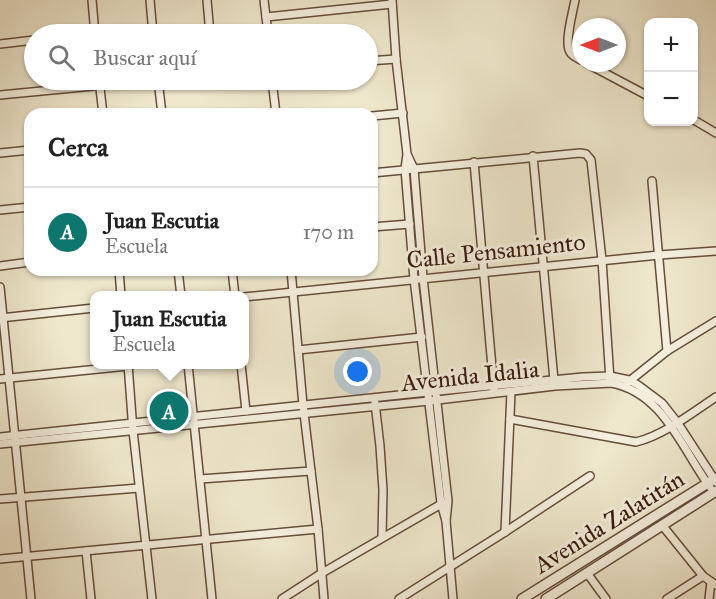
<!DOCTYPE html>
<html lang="es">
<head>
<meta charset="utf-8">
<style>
	:root { --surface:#fff; --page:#f6f6f6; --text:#222; --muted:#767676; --line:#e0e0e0; --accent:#0f766e }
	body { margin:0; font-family:"IM FELL Great Primer",serif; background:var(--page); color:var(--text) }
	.controls { position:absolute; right:18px; top:18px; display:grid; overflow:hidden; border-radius:12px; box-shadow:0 2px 4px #0004 }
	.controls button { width:54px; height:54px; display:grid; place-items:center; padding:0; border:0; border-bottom:2px solid var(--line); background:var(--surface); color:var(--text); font:30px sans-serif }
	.compass { position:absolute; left:572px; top:18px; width:54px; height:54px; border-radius:50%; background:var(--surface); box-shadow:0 2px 4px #0004; rotate:270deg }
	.you { position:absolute; left:358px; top:372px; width:21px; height:21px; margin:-15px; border:4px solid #fff; border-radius:50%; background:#1a73e8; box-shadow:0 0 0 9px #1a73e833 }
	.badge { display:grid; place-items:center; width:39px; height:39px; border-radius:50%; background:var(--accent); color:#fff; font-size:20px; font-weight:700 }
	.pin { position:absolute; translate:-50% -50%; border:3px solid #fff; box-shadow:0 2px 6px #0006 }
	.popup { position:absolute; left:90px; top:291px; width:159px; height:78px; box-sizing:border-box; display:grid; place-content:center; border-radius:12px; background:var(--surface); filter:drop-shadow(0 2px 4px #0005); font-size:20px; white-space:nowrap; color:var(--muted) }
	.popup b { font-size:22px; color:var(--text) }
	.popup::after { content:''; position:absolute; left:50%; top:100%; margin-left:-12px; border:12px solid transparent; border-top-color:var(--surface) }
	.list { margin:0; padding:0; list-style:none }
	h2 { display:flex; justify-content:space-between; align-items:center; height:78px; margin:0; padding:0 24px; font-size:26px }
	h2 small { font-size:20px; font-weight:400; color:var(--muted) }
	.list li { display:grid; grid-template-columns:39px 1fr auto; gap:18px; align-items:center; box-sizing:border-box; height:90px; padding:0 24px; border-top:2px solid var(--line) }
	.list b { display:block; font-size:22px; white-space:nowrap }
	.list p { margin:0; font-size:20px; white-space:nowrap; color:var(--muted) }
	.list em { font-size:20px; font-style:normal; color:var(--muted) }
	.icon { flex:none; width:33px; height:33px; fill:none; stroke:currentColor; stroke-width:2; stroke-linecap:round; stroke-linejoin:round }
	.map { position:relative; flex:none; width:716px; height:599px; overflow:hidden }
	.search { position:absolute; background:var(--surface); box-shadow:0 2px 4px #0004; left:24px; top:24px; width:354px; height:66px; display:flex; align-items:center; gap:15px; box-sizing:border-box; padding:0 21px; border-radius:33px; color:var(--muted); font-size:22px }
	.panel { position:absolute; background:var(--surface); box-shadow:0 2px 4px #0004; left:24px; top:108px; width:354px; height:168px; border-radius:18px }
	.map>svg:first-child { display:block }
</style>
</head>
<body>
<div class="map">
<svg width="716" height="599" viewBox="0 0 716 599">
	<rect width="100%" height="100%" fill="#eee7cc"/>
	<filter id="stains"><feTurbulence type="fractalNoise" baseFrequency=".00333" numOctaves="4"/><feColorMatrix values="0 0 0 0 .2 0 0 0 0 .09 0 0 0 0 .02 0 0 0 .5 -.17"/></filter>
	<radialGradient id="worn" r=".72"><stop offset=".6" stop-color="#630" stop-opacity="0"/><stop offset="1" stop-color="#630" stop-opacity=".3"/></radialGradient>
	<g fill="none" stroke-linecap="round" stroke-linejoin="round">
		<g stroke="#674d3b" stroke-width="10">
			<g id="minor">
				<path d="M92,0L95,34"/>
				<path d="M150,0L153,34"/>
				<path d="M207,0L210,34"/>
				<path d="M264,0L268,34"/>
				<path d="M392,0L396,59L407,154L405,169L414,279L441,503L446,521"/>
				<path d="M575,0C573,12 564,42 570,52C572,56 577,58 581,60"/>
				<path d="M266,17L392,4"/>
				<path d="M0,44L34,40"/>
				<path d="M368,61L396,59"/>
				<path d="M586,63L648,96"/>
				<path d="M99,80L103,114"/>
				<path d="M158,80L162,114"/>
				<path d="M272,80L276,114"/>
				<path d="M0,95L156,80"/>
				<path d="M372,116L403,113"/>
				<path d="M694,120L716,133"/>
				<path d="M0,153L30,150"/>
				<path d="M408,156L414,169L423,278L448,501L446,521L453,599"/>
				<path d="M533,156L554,380"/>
				<path d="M474,162L494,390"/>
				<path d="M372,173L580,153L586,154L591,160L602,260L610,380"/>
				<path d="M652,181L667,351"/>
				<path d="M0,210L30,207"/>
				<path d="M372,227L410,224"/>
				<path d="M0,266L30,262"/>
				<path d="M119,270L121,296"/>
				<path d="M178,270L181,296"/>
				<path d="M232,270L235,296"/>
				<path d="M291,270L303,405L318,529L324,599"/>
				<path d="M0,287L31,599"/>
				<path d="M244,297L659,255L716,251"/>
				<path d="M0,318L94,308"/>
				<path d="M298,350L422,337"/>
				<path d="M128,364L133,431L152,599"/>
				<path d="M188,364L212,599"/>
				<path d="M241,364L246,411"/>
				<path d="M0,379L128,366"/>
				<path d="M627,383L667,351L716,321"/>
				<path d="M375,403L380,446L383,490L382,537"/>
				<path d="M510,419L636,442C664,435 692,413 716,397"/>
				<path d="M0,437L428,392L583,377L610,376L629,380L638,385L662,403L677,422L716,482"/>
				<path d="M0,444L429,401L555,386L611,383C663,392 682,449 710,487"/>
				<path d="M200,479L311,471"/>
				<path d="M0,499L139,488"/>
				<path d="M662,525L703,576L716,585"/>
				<path d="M505,532L511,392"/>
				<path d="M86,551L91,599"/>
				<path d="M0,559L318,529"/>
				<path d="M587,573L606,599"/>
				<path d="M282,599L322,573L443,503"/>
				<path d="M399,599L505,532L590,476"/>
				<path d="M667,599L703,576"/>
				<path d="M709,599L711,582"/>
			</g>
		</g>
		<g stroke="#674d3b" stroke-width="12">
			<g id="tertiary">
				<path d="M522,599L716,478"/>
				<path d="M546,599L716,491"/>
			</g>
		</g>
		<use href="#minor" stroke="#f4efde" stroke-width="7"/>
		<use href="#tertiary" stroke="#f4efde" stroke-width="9"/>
	</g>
	<g text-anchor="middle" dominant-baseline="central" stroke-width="6" stroke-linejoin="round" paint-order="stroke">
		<g font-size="24" fill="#3a1a0b" stroke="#f4efde">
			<text transform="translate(496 251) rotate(-6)">Calle Pensamiento</text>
			<text transform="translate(470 376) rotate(-6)">Avenida Idalia</text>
			<text transform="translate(609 522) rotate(-32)">Avenida Zalatitán</text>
		</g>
	</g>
	<rect width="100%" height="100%" filter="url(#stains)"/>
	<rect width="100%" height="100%" fill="url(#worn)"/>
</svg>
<div class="controls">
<button>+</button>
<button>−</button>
</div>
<svg class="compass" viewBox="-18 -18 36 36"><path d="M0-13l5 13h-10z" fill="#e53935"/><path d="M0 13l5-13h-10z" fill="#767676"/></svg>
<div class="you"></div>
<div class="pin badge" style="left:169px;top:411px">A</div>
<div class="popup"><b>Juan Escutia</b>Escuela</div>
<div class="search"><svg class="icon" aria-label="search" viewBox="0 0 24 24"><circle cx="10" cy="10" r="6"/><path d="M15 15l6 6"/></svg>Buscar aquí</div>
<section class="panel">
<h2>Cerca<small></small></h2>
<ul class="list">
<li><span class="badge">A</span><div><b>Juan Escutia</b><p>Escuela</p></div><em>170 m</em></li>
</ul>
</section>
</div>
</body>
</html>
